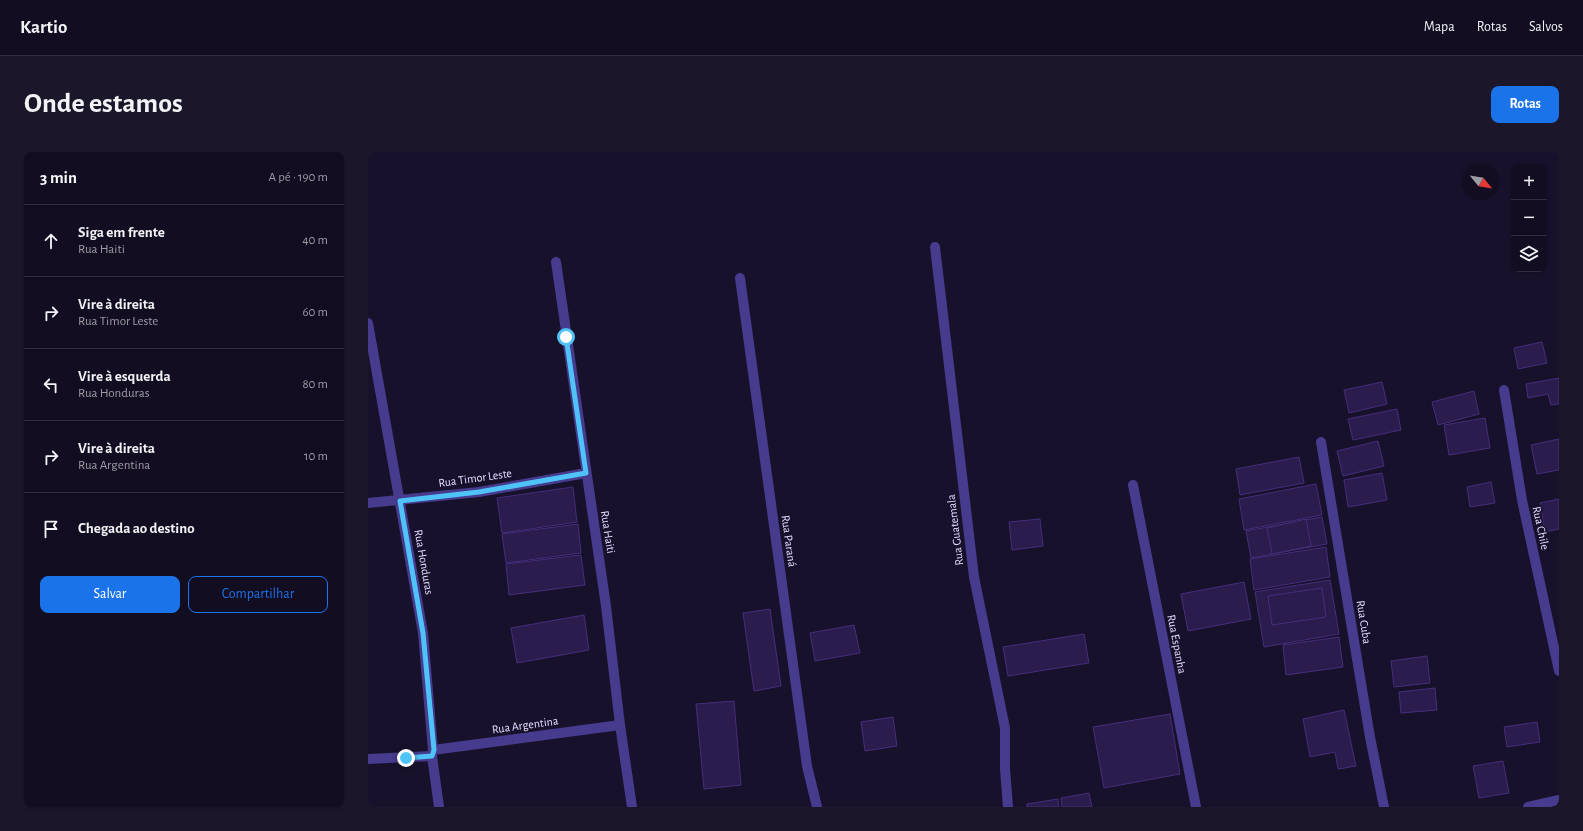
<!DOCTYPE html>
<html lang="pt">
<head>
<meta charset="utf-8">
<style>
	:root { --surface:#120d21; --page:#1b162a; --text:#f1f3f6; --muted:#9c9ca5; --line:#312d3f; --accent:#1a73e8 }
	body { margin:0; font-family:"Alegreya Sans",sans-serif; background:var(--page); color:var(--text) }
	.controls { position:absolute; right:12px; top:12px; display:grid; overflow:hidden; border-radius:8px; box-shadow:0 1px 3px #0004 }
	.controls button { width:36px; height:36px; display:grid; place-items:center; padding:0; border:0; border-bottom:1px solid var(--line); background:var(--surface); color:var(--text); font:20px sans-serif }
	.compass { position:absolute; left:1095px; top:12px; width:36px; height:36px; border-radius:50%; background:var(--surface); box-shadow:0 1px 3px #0004; rotate:120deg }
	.stop { position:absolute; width:12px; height:12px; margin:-9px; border:3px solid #4fc3f7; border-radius:50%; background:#fff }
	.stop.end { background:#4fc3f7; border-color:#fff; box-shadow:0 1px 4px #0008 }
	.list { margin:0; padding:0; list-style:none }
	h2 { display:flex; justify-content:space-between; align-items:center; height:52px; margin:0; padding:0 16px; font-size:17px }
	h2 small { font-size:13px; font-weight:400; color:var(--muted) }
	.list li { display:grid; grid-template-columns:26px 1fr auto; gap:12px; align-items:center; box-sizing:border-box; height:72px; padding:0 16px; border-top:1px solid var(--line) }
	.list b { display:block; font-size:15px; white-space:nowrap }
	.list p { margin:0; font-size:13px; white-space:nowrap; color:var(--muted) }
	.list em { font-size:13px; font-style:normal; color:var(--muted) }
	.actions { display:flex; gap:8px; padding:12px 16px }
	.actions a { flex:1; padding:9px 0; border:1px solid var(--accent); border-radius:8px; text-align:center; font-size:14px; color:var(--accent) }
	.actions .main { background:var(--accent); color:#fff }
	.icon { flex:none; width:22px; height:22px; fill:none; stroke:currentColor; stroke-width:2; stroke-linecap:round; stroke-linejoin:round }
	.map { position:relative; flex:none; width:1191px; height:655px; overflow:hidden; border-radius:8px }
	header { display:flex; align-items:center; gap:24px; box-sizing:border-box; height:56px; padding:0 20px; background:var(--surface); border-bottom:1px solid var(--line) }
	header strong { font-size:19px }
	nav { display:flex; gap:22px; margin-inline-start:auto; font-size:14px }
	.intro { display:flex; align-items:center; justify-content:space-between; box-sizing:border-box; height:96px; padding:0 24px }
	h1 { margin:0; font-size:28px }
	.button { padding:10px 18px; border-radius:8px; background:var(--accent); color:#fff; font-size:14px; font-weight:700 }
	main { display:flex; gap:24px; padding:0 24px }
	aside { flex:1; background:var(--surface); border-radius:8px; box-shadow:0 1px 3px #0004 }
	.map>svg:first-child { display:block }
</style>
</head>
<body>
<header>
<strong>Kartio</strong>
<nav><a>Mapa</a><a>Rotas</a><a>Salvos</a></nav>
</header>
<div class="intro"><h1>Onde estamos</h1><a class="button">Rotas</a></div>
<main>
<aside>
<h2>3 min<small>A pé · 190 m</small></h2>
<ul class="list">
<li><svg class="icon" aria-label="ahead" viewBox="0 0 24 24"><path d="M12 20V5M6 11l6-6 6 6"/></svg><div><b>Siga em frente</b><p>Rua Haiti</p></div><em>40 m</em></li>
<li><svg class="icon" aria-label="right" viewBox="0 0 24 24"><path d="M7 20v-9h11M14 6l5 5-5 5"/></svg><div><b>Vire à direita</b><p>Rua Timor Leste</p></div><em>60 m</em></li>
<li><svg class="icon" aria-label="left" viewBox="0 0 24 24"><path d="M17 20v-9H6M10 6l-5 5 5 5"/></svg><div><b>Vire à esquerda</b><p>Rua Honduras</p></div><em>80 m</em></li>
<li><svg class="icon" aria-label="right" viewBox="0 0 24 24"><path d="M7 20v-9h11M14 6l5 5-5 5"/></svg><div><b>Vire à direita</b><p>Rua Argentina</p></div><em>10 m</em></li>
<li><svg class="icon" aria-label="arrive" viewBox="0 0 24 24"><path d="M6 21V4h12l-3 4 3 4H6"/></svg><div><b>Chegada ao destino</b></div></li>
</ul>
<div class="actions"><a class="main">Salvar</a><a>Compartilhar</a></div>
</aside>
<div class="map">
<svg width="1191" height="655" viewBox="0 0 1191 655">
	<rect width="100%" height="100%" fill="#18112c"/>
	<g fill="#2b1c4e" stroke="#442e7a">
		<path d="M1174,190L1179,211L1150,217L1146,196Z"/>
		<path d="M1191,226V252L1183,253L1180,242L1160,246L1158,232Z"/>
		<path d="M1014,230L1019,252L981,261L976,238Z"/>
		<path d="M1106,239L1111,262L1070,273L1064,250Z"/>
		<path d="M1029,257L1033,278L985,288L980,267Z"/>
		<path d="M1117,266L1122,296L1081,303L1076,273Z"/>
		<path d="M1191,287V318L1169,322L1163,293Z"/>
		<path d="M1010,289L1016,314L975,324L969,299Z"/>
		<path d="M931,305L936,331L872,343L868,317Z"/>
		<path d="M1014,321L1019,348L980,355L976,328Z"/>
		<path d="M1123,330L1127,351L1102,355L1099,335Z"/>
		<path d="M948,332L954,363L876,378L871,347Z"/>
		<path d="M205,335L209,370L134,381L129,346Z"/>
		<path d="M1191,347V377L1177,380L1172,351Z"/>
		<path d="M954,365L959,392L883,406L878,379Z"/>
		<path d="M672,367L675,394L644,398L641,370Z"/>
		<path d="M938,367L943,394L904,402L899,376Z"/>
		<path d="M210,372L213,401L138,411L134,382Z"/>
		<path d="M958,395L962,425L886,438L882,407Z"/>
		<path d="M213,403L217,433L141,443L138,412Z"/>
		<path d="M962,428L971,482L896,495L887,440Z"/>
		<path d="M876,430L883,467L820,479L813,442Z"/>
		<path d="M954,436L958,465L904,473L900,444Z"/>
		<path d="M402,457L413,534L386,539L375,461Z"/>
		<path d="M216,463L221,498L149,511L143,476Z"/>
		<path d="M486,473L492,501L447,509L442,481Z"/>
		<path d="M716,482L721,511L640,524L635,495Z"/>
		<path d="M971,485L975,515L918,523L915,493Z"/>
		<path d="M1059,504L1062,531L1026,535L1023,509Z"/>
		<path d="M1067,536L1069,558L1033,561L1031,540Z"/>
		<path d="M366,549L373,633L336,637L328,552Z"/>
		<path d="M976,558L988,614L970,617L967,600L942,605L935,567Z"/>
		<path d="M802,562L812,622L736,636L725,575Z"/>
		<path d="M525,565L529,594L497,599L493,570Z"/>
		<path d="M1169,570L1172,590L1139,595L1136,575Z"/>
		<path d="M1135,609L1141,641L1111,646L1105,614Z"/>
		<path d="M721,641L724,655H694L693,646Z"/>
		<path d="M690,647L691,655H659V652Z"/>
	</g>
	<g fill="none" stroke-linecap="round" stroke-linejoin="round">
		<g stroke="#463b8c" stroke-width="10">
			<path d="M567,95L606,425L637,576V617L640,655"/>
			<path d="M188,110L238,454L252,573L264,655"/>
			<path d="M372,126L439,614L449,655"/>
			<path d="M0,171L55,481L65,598L64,604L71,655"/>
			<path d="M1136,238L1154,348L1191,519"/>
			<path d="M953,290L1002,585L1016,655"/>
			<path d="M765,333L828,655"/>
			<path d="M0,351L111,340L218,321"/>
			<path d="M65,598L252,573"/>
			<path d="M0,607L64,604"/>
			<path d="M1160,655L1191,648"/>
		</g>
	</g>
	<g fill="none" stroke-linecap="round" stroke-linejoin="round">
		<path stroke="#4fc3f7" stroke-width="5" d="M38,606L64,604L66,598L55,481L32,349L111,340L218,321L198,185"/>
	</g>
	<g text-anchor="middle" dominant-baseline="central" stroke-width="3.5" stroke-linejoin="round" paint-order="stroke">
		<g font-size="12" fill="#e4dcff" stroke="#18112c">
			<text transform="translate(107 326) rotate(-8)">Rua Timor Leste</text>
			<text transform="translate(1173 376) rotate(78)">Rua Chile</text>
			<text transform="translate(587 378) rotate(-97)">Rua Guatemala</text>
			<text transform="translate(240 380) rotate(81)">Rua Haiti</text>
			<text transform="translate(421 389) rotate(82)">Rua Paraná</text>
			<text transform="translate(56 410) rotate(80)">Rua Honduras</text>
			<text transform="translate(996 470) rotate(81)">Rua Cuba</text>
			<text transform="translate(809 492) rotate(79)">Rua Espanha</text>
			<text transform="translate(157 573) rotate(-8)">Rua Argentina</text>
		</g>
	</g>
</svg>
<div class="controls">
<button>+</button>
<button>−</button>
<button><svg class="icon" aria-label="layers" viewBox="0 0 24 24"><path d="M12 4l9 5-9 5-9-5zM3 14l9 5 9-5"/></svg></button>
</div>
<svg class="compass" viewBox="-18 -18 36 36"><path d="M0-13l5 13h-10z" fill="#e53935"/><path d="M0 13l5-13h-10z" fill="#9c9ca5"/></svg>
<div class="stop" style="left:198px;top:185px"></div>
<div class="stop end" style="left:38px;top:606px"></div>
</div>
</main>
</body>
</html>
